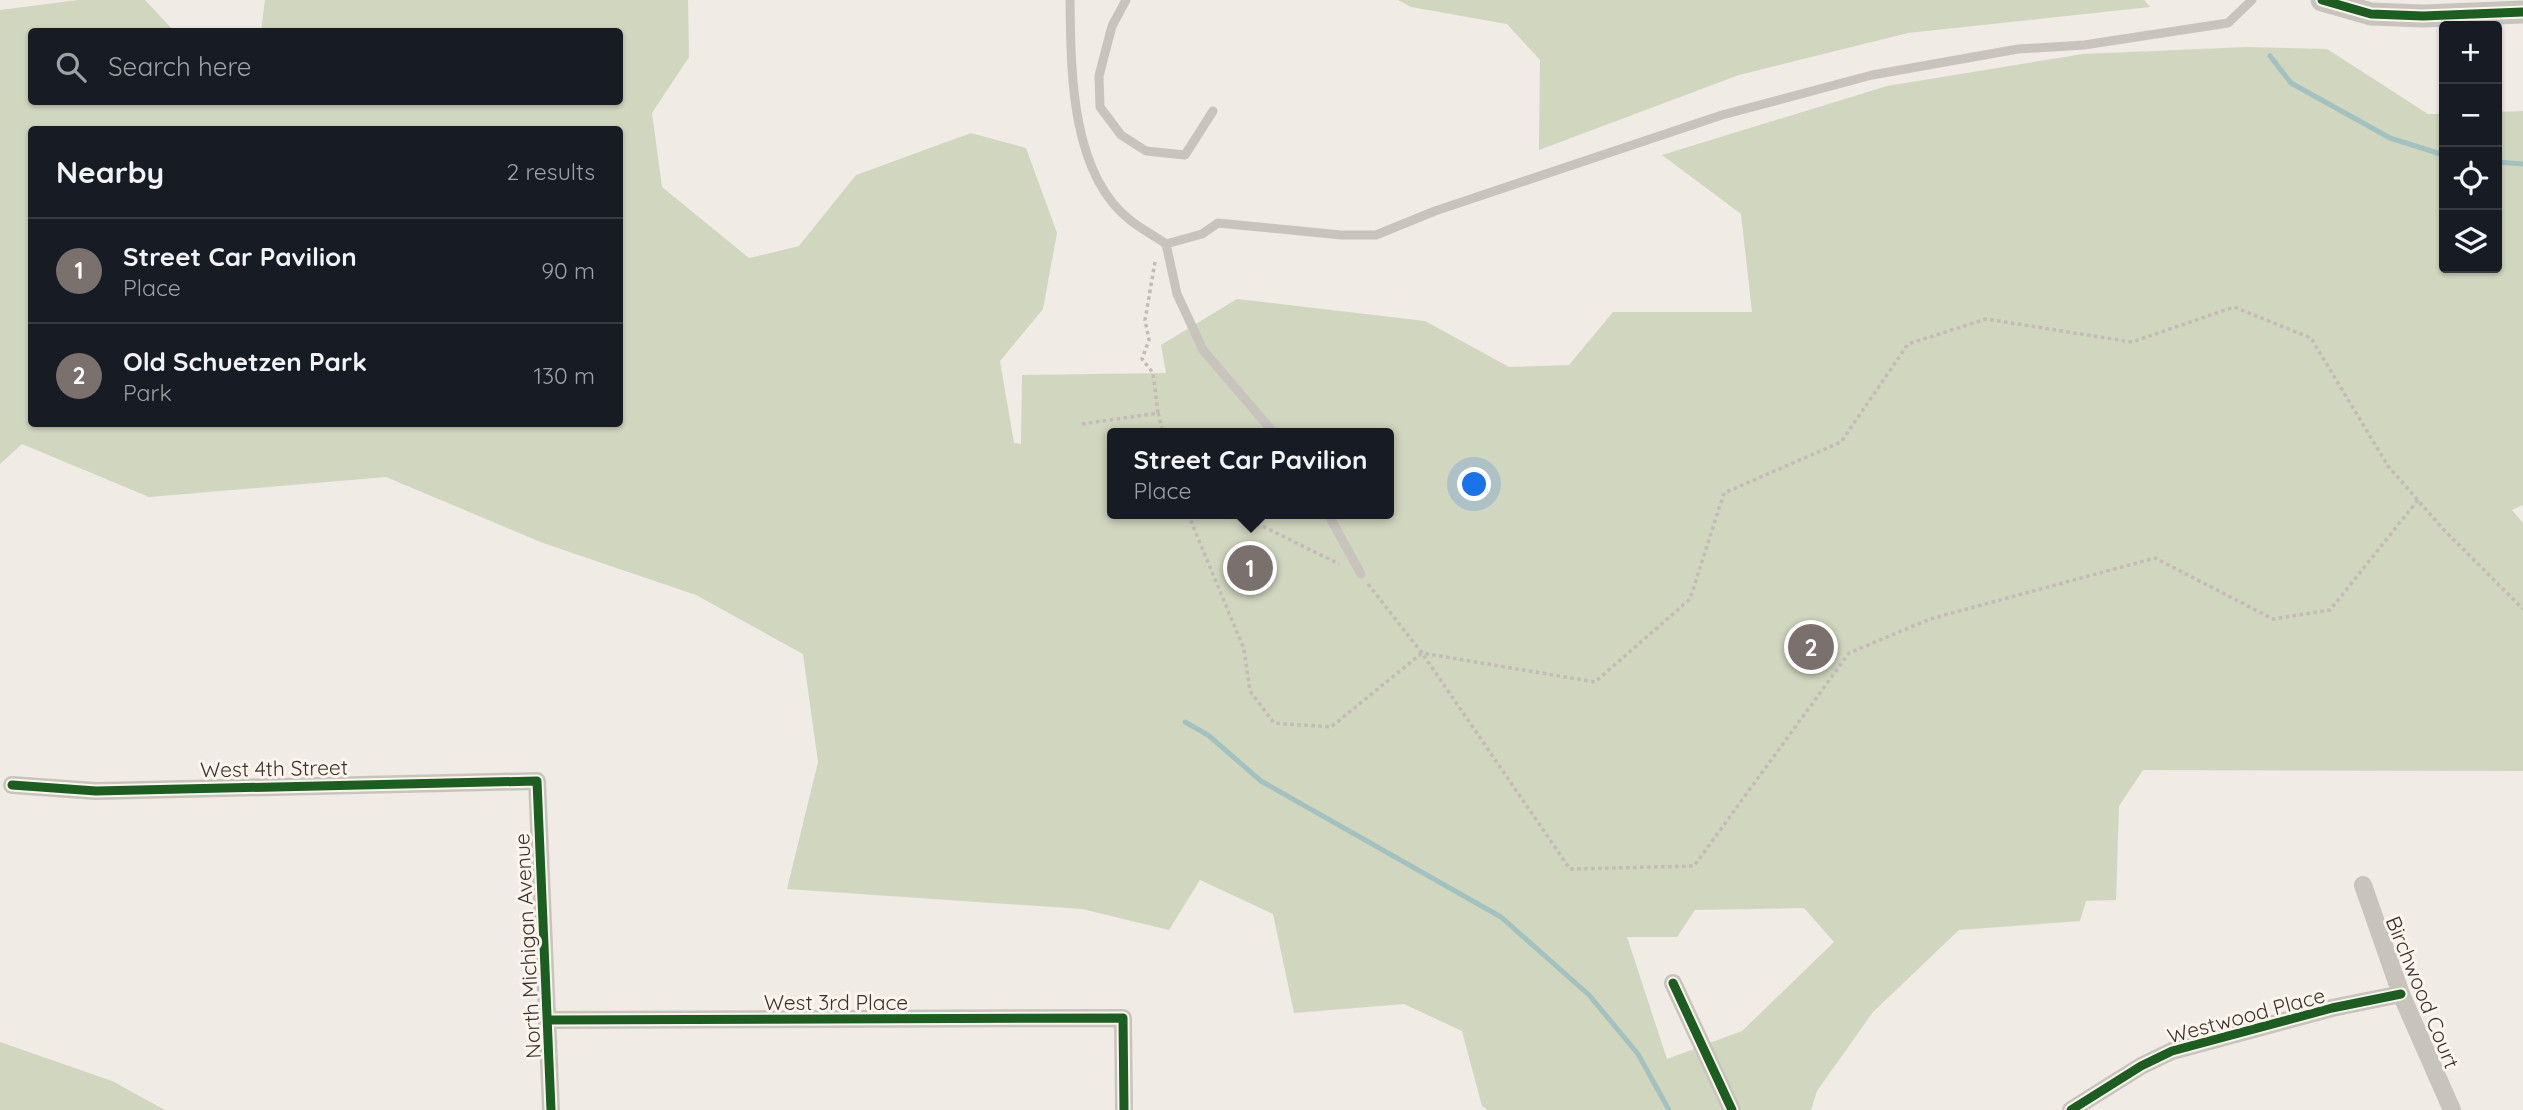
<!DOCTYPE html>
<html lang="en">
<head>
<meta charset="utf-8">
<style>
	:root { --surface:#171b24; --page:#242831; --text:#f1f3f6; --muted:#9ea1a6; --line:#363941; --accent:#7a716c }
	body { margin:0; font-family:Quicksand,sans-serif; background:var(--page); color:var(--text) }
	.controls { position:absolute; right:21px; top:21px; display:grid; overflow:hidden; border-radius:7px; box-shadow:0 2px 5px #0004 }
	.controls button { width:63px; height:63px; display:grid; place-items:center; padding:0; border:0; border-bottom:2px solid var(--line); background:var(--surface); color:var(--text); font:35px sans-serif }
	.you { position:absolute; left:1475px; top:485px; width:24px; height:24px; margin:-18px; border:5px solid #fff; border-radius:50%; background:#1a73e8; box-shadow:0 0 0 10px #1a73e833 }
	.badge { display:grid; place-items:center; width:46px; height:46px; border-radius:50%; background:var(--accent); color:#fff; font-size:23px; font-weight:700 }
	.pin { position:absolute; translate:-50% -50%; border:4px solid #fff; box-shadow:0 2px 7px #0006 }
	.popup { position:absolute; left:1107px; top:428px; width:287px; height:91px; box-sizing:border-box; display:grid; place-content:center; border-radius:7px; background:var(--surface); filter:drop-shadow(0 2px 5px #0005); font-size:23px; white-space:nowrap; color:var(--muted) }
	.popup b { font-size:26px; color:var(--text) }
	.popup::after { content:''; position:absolute; left:50%; top:100%; margin-left:-14px; border:14px solid transparent; border-top-color:var(--surface) }
	.list { margin:0; padding:0; list-style:none }
	h2 { display:flex; justify-content:space-between; align-items:center; height:91px; margin:0; padding:0 28px; font-size:30px }
	h2 small { font-size:23px; font-weight:400; color:var(--muted) }
	.list li { display:grid; grid-template-columns:46px 1fr auto; gap:21px; align-items:center; box-sizing:border-box; height:105px; padding:0 28px; border-top:2px solid var(--line) }
	.list b { display:block; font-size:26px; white-space:nowrap }
	.list p { margin:0; font-size:23px; white-space:nowrap; color:var(--muted) }
	.list em { font-size:23px; font-style:normal; color:var(--muted) }
	.icon { flex:none; width:38px; height:38px; fill:none; stroke:currentColor; stroke-width:2; stroke-linecap:round; stroke-linejoin:round }
	.map { position:relative; flex:none; width:2523px; height:1110px; overflow:hidden }
	.search { position:absolute; background:var(--surface); box-shadow:0 2px 5px #0004; left:28px; top:28px; width:595px; height:77px; display:flex; align-items:center; gap:18px; box-sizing:border-box; padding:0 24px; border-radius:7px; color:var(--muted); font-size:26px }
	.panel { position:absolute; background:var(--surface); box-shadow:0 2px 5px #0004; left:28px; top:126px; width:595px; height:301px; border-radius:7px }
	.map>svg:first-child { display:block }
</style>
</head>
<body>
<div class="map">
<svg width="2523" height="1110" viewBox="0 0 2523 1110">
	<rect width="100%" height="100%" fill="#f0ebe5"/>
	<g fill="#d1d6bf" fill-rule="evenodd">
		<path d="M78,0H145L174,31H190L32,32V102H620V32L261,31L265,0H688L689,57L652,113L662,187L749,258L799,246L856,175L971,133L1026,148L1057,233L1043,309L1000,361L1014,443L1021,444L1022,375L1166,373L1161,345L1237,299L1425,321L1509,367L1569,365L1613,312H1752L1741,214L1662,155L1887,86L2083,54L2247,47L2327,49L2428,114H2444V268H2497V112L2523,111V505L2512,510L2523,523V771L2143,770L2119,806L2116,900L2086,901L2080,921L1959,930L1873,1012L1817,1091L1811,1110H1488L1482,1106L1462,1031L1404,1004L1294,1013L1273,914L1200,880L1169,930L1082,909L787,889L818,762L803,654L696,595L543,543L386,477L149,497L22,444L0,464V10ZM32,130H620V424H32ZM1112,433H1388V514H1112ZM1804,908L1834,942L1742,1031L1667,1059L1627,937H1677L1695,910Z"/>
		<path d="M1398,0H2144L2150,7L1908,33L1739,75L1539,150L1540,60L1507,24L1411,7Z"/>
		<path d="M0,1042L112,1081L165,1110H0Z"/>
	</g>
	<g fill="none" stroke-linecap="round" stroke-linejoin="round">
		<g stroke="#a1c2c1" stroke-width="5">
			<path d="M2270,56L2291,83L2390,138L2444,155"/>
			<path d="M2497,162L2523,164"/>
			<path d="M1185,722L1208,735L1261,781L1501,917L1589,995L1638,1054L1669,1110"/>
		</g>
	</g>
	<path fill="#c3afa7" d="M1253,554L1262,577L1247,583L1238,560Z"/>
	<g fill="none" stroke-linecap="round" stroke-linejoin="round">
		<g stroke="#c2bbb6" stroke-width="3.5" stroke-dasharray="3.5 3.5" stroke-linecap="butt">
			<path d="M1158,413L1163,433"/>
			<path d="M1082,424L1158,413L1153,373L1142,359L1149,340L1145,320L1155,262"/>
			<path d="M1188,514L1244,649L1250,691L1274,723L1331,727L1422,653L1570,869L1694,866L1849,653L1930,619L2155,558L2273,619L2330,610L2418,500"/>
			<path d="M1238,514L1339,564"/>
			<path d="M1368,584L1422,653L1595,682L1690,599L1724,493L1841,442L1908,344L1986,319L2132,342L2234,307L2311,338L2388,466L2444,530L2523,609"/>
		</g>
		<g stroke="#c9c3be" stroke-width="9">
			<path d="M1070,0C1071,69 1070,173 1130,220C1141,229 1155,236 1166,244L1202,234L1218,223L1341,235H1376L1435,211L1722,115L1872,75L2018,49L2084,45L2228,23L2252,0"/>
			<path d="M1126,0L1112,26L1099,76L1100,107L1121,135L1146,151L1185,155L1213,111"/>
			<path d="M1166,244L1177,294L1203,350L1274,433"/>
			<path d="M1328,514L1361,574"/>
		</g>
		<g stroke="#c9c3be" stroke-width="18">
			<path d="M12,785L96,791L537,781L551,1110"/>
			<path d="M2363,885L2401,994L2452,1110"/>
			<path d="M1673,983L1732,1110"/>
			<path d="M549,1020L1123,1018L1124,1110"/>
			<path d="M2071,1110L2141,1066L2172,1051L2332,1008L2401,994"/>
		</g>
		<path stroke="#c9c3be" stroke-width="23" d="M2322,0L2371,14L2423,16L2523,12"/>
		<g stroke="#fbf5ee" stroke-width="13">
			<g id="cycleway">
				<path d="M2322,0L2371,14L2423,16L2523,12"/>
				<path d="M12,785L96,791L537,781L551,1110"/>
				<path d="M1673,983L1732,1110"/>
				<path d="M549,1020L1123,1018L1124,1110"/>
				<path d="M2071,1110L2141,1066L2172,1051L2332,1008L2401,994"/>
			</g>
		</g>
		<use href="#cycleway" stroke="#1b5e20" stroke-width="9"/>
	</g>
	<g text-anchor="middle" dominant-baseline="central" stroke-width="6" stroke-linejoin="round" paint-order="stroke">
		<g font-size="21" fill="#3b302b" stroke="#fbf5ee">
			<text transform="translate(274 768) rotate(-1)">West 4th Street</text>
			<text transform="translate(527 946) rotate(-93)">North Michigan Avenue</text>
			<text transform="translate(2423 992) rotate(68)">Birchwood Court</text>
			<text x="836" y="1002">West 3rd Place</text>
			<text transform="translate(2246 1015) rotate(-15)">Westwood Place</text>
		</g>
	</g>
</svg>
<div class="controls">
<button>+</button>
<button>−</button>
<button><svg class="icon" aria-label="locate" viewBox="0 0 24 24"><circle cx="12" cy="12" r="6"/><path d="M12 2v4M12 18v4M2 12h4M18 12h4"/></svg></button>
<button><svg class="icon" aria-label="layers" viewBox="0 0 24 24"><path d="M12 4l9 5-9 5-9-5zM3 14l9 5 9-5"/></svg></button>
</div>
<div class="you"></div>
<div class="pin badge" style="left:1250px;top:568px">1</div>
<div class="popup"><b>Street Car Pavilion</b>Place</div>
<div class="pin badge" style="left:1811px;top:647px">2</div>
<div class="search"><svg class="icon" aria-label="search" viewBox="0 0 24 24"><circle cx="10" cy="10" r="6"/><path d="M15 15l6 6"/></svg>Search here</div>
<section class="panel">
<h2>Nearby<small>2 results</small></h2>
<ul class="list">
<li><span class="badge">1</span><div><b>Street Car Pavilion</b><p>Place</p></div><em>90 m</em></li>
<li><span class="badge">2</span><div><b>Old Schuetzen Park</b><p>Park</p></div><em>130 m</em></li>
</ul>
</section>
</div>
</body>
</html>
